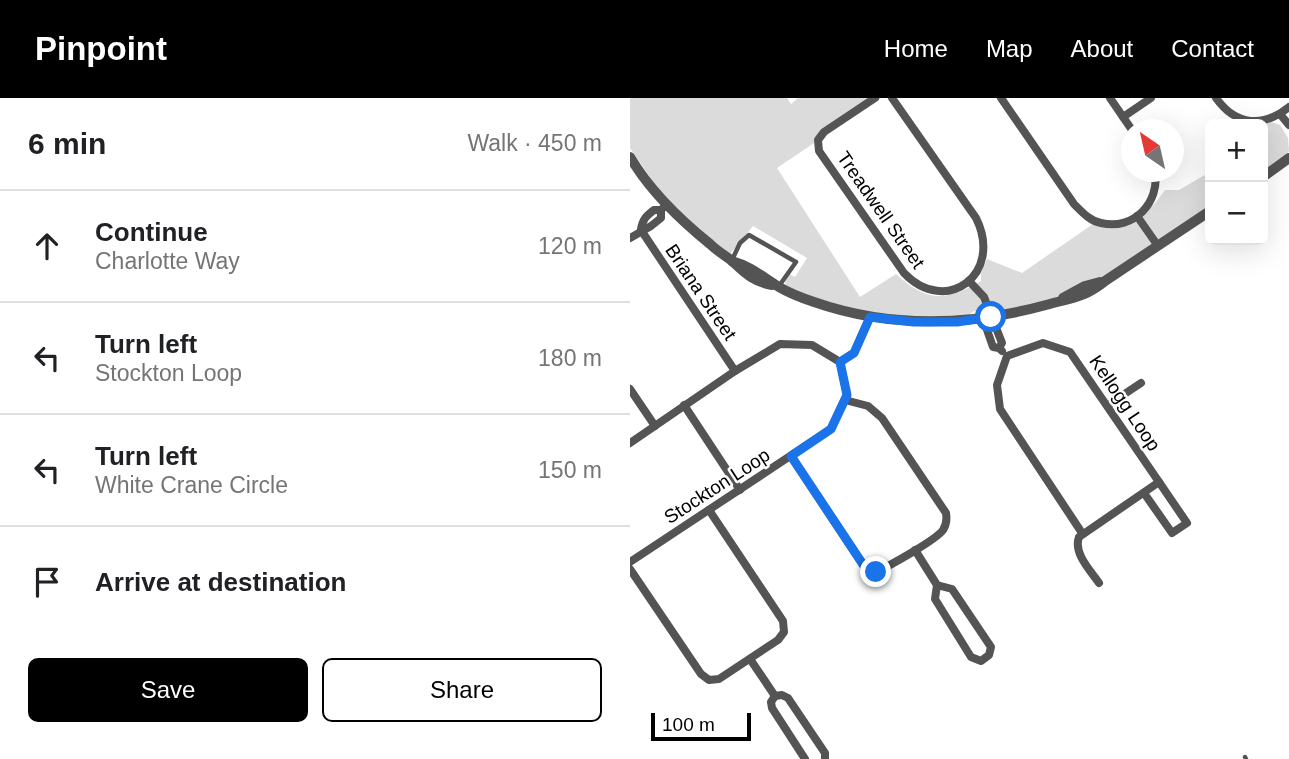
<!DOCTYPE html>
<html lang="en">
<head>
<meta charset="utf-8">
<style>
	:root { --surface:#fff; --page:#f2f2f2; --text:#202124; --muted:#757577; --line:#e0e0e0; --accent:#000 }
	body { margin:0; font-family:Helvetica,sans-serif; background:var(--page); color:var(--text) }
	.controls { position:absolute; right:21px; top:21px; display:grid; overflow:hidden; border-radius:10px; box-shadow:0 7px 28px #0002 }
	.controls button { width:63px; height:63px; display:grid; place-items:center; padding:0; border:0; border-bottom:2px solid var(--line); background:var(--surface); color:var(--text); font:35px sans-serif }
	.compass { position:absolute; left:491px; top:21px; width:63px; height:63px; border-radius:50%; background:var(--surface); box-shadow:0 7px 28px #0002; rotate:326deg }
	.scale { position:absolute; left:21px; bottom:18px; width:100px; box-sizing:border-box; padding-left:7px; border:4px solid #000; border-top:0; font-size:19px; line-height:24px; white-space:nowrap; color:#000; -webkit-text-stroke:5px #fff; paint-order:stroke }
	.stop { position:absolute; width:21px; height:21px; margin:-16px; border:5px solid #1a73e8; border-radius:50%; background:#fff }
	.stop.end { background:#1a73e8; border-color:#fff; box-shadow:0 2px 7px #0008 }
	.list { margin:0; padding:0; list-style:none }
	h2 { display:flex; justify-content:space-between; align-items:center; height:91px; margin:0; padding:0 28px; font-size:30px }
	h2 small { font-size:23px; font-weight:400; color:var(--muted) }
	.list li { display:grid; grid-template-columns:46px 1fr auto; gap:21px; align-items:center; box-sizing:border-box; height:112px; padding:0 28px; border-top:2px solid var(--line) }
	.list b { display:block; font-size:26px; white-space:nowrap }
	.list p { margin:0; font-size:23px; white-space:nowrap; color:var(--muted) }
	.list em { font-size:23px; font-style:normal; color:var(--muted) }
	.actions { display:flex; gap:14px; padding:21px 28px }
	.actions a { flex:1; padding:16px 0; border:2px solid var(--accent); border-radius:10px; text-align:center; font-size:24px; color:var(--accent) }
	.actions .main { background:var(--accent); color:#fff }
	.icon { flex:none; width:38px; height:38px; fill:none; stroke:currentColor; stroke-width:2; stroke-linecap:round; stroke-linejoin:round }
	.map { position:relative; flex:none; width:659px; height:661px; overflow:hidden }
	header { display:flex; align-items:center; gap:42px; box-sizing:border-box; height:98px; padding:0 35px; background:var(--accent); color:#fff }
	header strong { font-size:33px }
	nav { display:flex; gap:38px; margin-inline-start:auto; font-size:24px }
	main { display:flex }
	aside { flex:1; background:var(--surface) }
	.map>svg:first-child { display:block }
</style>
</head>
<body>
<header>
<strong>Pinpoint</strong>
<nav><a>Home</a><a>Map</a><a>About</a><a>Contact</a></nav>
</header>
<main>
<aside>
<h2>6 min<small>Walk · 450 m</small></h2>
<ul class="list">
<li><svg class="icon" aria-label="ahead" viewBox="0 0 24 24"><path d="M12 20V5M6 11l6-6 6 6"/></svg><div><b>Continue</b><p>Charlotte Way</p></div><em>120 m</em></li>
<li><svg class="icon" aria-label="left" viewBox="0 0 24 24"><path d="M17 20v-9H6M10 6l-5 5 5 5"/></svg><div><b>Turn left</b><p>Stockton Loop</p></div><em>180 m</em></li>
<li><svg class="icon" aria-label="left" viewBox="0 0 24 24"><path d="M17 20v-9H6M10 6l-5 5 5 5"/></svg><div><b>Turn left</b><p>White Crane Circle</p></div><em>150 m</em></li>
<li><svg class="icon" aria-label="arrive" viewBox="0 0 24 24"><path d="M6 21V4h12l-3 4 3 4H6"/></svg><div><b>Arrive at destination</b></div></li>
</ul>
<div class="actions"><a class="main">Save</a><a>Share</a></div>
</aside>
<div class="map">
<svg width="659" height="661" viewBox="0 0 659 661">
	<rect width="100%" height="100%" fill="#fff"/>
	<g fill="#dbdbdb">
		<path d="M0,0H157L161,6L168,0H251L147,70L230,199L266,176C296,204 316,204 351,183V175L357,161L392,175L463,126C498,136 515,120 535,92H549L580,74V109L472,179L426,200L377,214L344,213L334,220H277L235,214L182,199L156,188L155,184L159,176L165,179L177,160L123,128L100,156L76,139L54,119L24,85L0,50Z"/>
		<path d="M641,24L650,27L658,40L659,53L654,60L633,74V26H622Z"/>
	</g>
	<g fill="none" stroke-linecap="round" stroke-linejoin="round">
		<g stroke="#545454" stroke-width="4.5">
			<path d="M102,162L110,145L119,137L166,164L149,188"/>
			<path d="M615,659L616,661"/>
		</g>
		<g stroke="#545454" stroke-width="8">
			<path d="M245,0L194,34L188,42L189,53L274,175C316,219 374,176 346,120L262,0"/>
			<path d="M371,0L444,106C452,114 460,123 471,125C504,133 530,104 525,74"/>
			<path d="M480,0L502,32"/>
			<path d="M586,0C606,28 633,30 659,9"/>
			<path d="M650,16L659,27"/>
			<path d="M493,19L521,0"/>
			<path d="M507,118L528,148"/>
			<path d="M11,132L105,273"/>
			<path d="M11,132C12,122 16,118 24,112H31L33,110"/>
			<path d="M0,140L21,128L31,120V112"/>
			<path d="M339,183L354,199L372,245L369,250"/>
			<path d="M361,220L356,229L363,249L369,250L372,253"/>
			<path d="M210,264L224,255L240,219"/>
			<path d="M0,291L25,328"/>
			<path d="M54,307L110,392"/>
			<path d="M478,307L511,285"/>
			<path d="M0,345L105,273L150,246L182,247L210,264L217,297L201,331L0,464"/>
			<path d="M161,358L234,468L246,474C259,468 306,442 313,432C317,426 317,421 316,415L252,320L238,308L215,302"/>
			<path d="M514,395L542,435L557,425L529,384"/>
			<path d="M452,435L370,311L367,287L377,258L413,245L440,254L529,384L449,439C443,455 460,472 469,485"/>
			<path d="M285,452L307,487L305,501L341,559L351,563L359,557L361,549L322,491L307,487"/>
			<path d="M0,471L71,576L79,582L89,581L148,542L154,534L153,523L79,412"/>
			<path d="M120,561L145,598"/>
			<path d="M145,598L152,597L158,600L195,655V661"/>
			<path d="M145,598L141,604L142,610L175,661"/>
		</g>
		<g stroke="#545454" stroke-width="10">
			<path d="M0,59C20,93 49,121 80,146C86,152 94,157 101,162C114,174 123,184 142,187"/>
			<path d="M633,79L659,60"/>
			<path d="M102,163C120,168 133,179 149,189C159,195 172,200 184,204C259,230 339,228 416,207C441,200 454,200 475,183L580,113"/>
			<path d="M433,200L455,188L470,184"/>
		</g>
	</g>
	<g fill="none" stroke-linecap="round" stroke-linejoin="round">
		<path stroke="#1a73e8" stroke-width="9" d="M246,474L234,468L161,358L201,331L217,297L210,264L224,255L240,219L284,224H327L361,219"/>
	</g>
	<g text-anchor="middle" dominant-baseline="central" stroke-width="5" stroke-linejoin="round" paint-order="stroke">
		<g font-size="19" fill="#000" stroke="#fff">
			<text transform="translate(251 112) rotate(55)">Treadwell Street</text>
			<text transform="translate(71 194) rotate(56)">Briana Street</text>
			<text transform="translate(495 305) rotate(56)">Kellogg Loop</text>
			<text transform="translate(87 388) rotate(-33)">Stockton Loop</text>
		</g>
	</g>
</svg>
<div class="controls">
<button>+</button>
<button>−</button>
</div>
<svg class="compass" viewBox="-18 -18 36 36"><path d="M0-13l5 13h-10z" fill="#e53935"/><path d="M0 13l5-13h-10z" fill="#757577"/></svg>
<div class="scale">100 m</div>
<div class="stop" style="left:361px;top:219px"></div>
<div class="stop end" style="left:246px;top:474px"></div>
</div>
</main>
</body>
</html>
